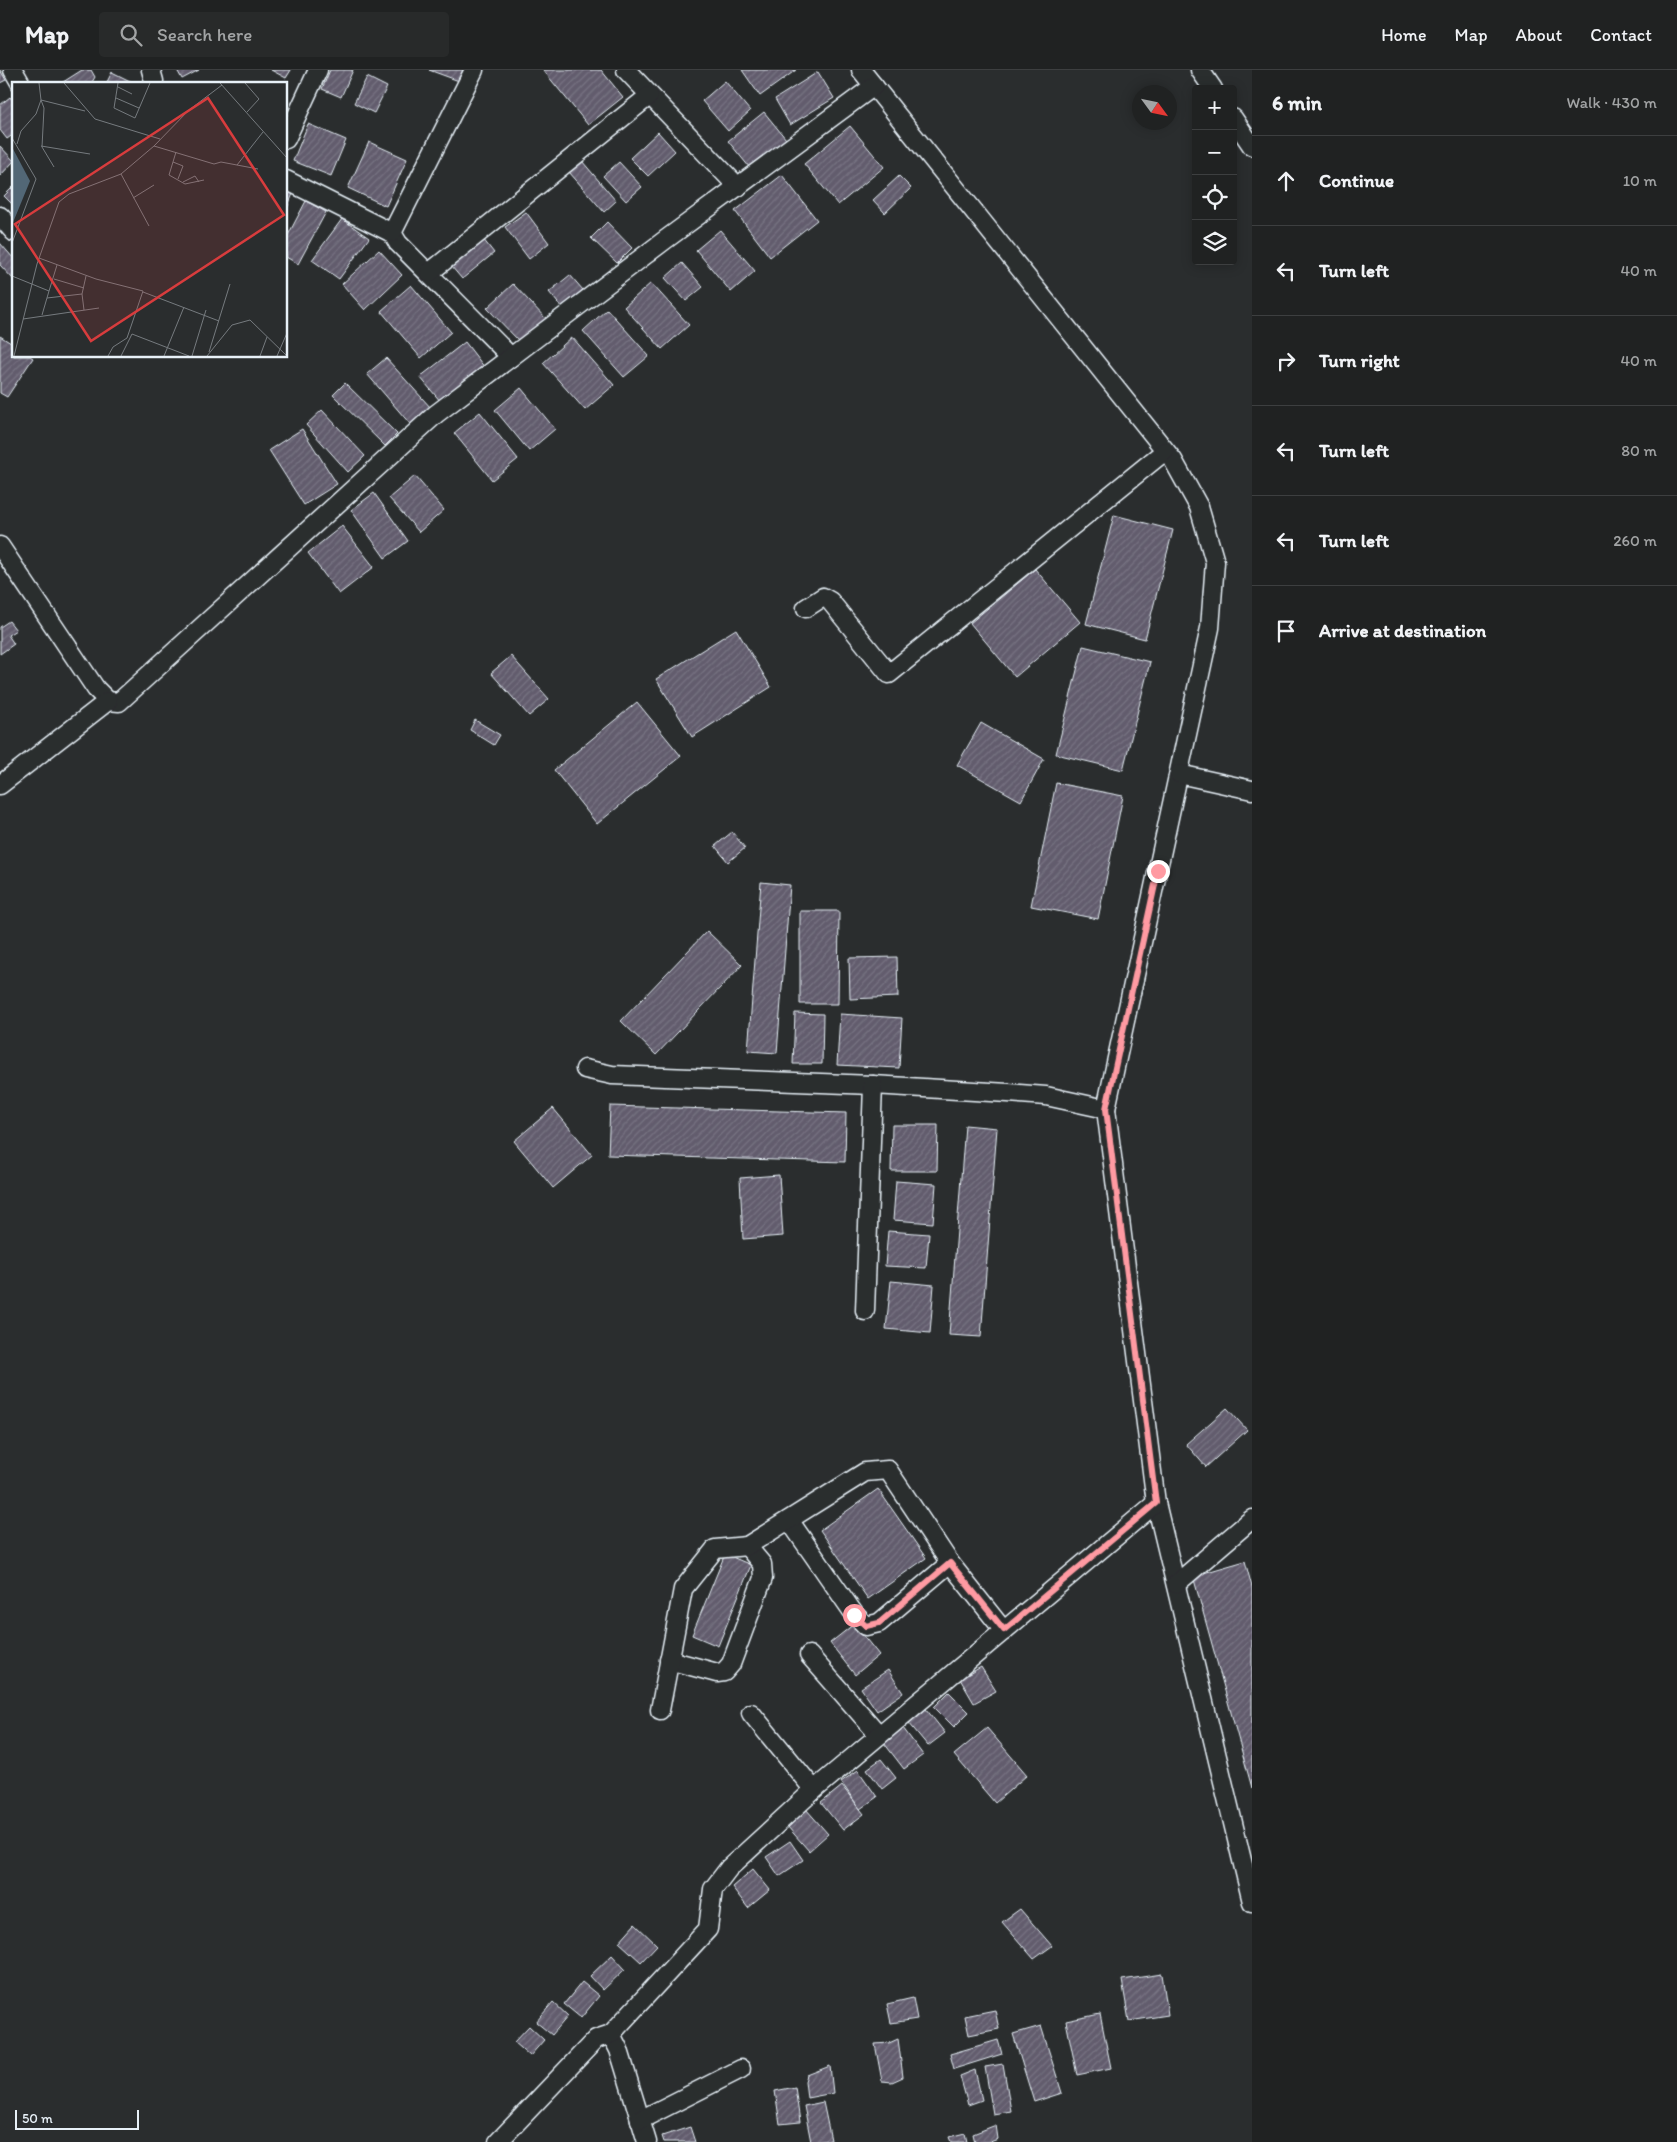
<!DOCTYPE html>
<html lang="en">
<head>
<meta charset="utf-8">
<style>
	:root { --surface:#202222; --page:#282a2a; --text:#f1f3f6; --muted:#a2a4a5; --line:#3d3f40 }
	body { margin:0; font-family:Itim,sans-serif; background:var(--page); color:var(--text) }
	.controls { position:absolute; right:15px; top:15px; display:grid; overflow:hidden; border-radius:5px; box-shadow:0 2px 12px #0003 }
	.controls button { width:45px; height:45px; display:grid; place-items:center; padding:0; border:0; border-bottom:1px solid var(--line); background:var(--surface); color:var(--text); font:25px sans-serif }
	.compass { position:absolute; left:1132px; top:15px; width:45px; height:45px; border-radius:50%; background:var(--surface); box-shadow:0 2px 12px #0003; rotate:123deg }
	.scale { position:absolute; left:15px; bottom:12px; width:124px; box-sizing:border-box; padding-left:5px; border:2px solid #e8f1f8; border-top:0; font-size:14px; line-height:18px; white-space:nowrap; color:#e8f1f8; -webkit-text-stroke:4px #2a2d2e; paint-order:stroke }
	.stop { position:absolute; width:15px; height:15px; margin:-11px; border:4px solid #ff9aa2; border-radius:50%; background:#fff }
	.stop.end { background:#ff9aa2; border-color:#fff; box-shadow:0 1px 5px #0008 }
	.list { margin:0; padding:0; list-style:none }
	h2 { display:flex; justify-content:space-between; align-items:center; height:65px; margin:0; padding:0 20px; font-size:21px }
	h2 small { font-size:16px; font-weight:400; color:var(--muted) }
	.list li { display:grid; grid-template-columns:32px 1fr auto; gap:15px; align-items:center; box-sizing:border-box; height:90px; padding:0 20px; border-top:1px solid var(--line) }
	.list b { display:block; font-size:19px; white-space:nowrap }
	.list em { font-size:16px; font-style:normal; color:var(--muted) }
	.icon { flex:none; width:28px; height:28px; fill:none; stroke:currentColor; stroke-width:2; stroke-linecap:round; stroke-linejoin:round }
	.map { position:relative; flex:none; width:1252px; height:2072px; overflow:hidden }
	header { display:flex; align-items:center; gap:30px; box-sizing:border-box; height:70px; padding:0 25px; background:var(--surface); border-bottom:1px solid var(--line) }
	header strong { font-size:24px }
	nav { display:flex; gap:28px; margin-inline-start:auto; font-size:18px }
	.search { width:350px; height:45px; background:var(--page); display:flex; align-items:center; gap:12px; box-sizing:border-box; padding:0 18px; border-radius:5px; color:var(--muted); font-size:19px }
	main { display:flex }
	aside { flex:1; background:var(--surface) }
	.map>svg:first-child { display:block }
</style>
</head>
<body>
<header>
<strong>Map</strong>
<div class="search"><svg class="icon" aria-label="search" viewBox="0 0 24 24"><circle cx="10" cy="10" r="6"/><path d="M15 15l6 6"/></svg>Search here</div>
<nav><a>Home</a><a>Map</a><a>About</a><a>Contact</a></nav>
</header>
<main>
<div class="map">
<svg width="1252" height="2072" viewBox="0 0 1252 2072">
	<defs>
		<pattern id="building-hatch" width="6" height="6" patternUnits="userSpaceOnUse" patternTransform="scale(1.25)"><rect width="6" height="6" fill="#625c6d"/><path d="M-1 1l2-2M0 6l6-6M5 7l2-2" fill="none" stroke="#787483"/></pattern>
	</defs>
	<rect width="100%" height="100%" fill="#2a2d2e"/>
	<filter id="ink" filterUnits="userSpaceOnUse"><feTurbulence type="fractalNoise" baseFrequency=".02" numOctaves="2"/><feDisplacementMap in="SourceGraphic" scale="10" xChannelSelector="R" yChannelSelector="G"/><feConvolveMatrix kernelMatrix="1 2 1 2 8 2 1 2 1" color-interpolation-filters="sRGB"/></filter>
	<g filter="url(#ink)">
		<g fill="url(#building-hatch)" stroke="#e8f1f8">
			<path d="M0,0L6,10L0,13Z"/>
			<path d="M82,0H91L95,7L91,14H60Z"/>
			<path d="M177,0H199L182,9Z"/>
			<path d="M271,0H291L286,8Z"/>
			<path d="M330,0H353L341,27L322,19Z"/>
			<path d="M429,0H463L459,11Z"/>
			<path d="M543,0H601L623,27L588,55Z"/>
			<path d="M742,0H796L760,26Z"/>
			<path d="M112,2L132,12L131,14H106Z"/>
			<path d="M818,2L834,28L790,55L775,29Z"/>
			<path d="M367,7L387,17L374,43L354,33Z"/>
			<path d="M725,11L750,41L728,61L702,31Z"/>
			<path d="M10,27L14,32V64L7,69L0,60V35Z"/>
			<path d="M764,42L786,69L750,98L728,71Z"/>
			<path d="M308,54L346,70L331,106L293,91Z"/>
			<path d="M850,56L884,97L838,135L804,94Z"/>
			<path d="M658,62L675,81L648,106L630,88Z"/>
			<path d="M369,72L407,89L386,136L348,118Z"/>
			<path d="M0,76L14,91L0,106Z"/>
			<path d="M582,91L616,131L604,142L569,102Z"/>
			<path d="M619,92L642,117L626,131L603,106Z"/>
			<path d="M782,105L817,150L770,187L735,141Z"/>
			<path d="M899,106L911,118L885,143L873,130Z"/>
			<path d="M14,116V136L4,126Z"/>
			<path d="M286,118L294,121L286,141Z"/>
			<path d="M306,131L326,142L298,194L286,187V169Z"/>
			<path d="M526,142L549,173L529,189L505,157Z"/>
			<path d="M342,149L369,168L339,209L312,190Z"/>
			<path d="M607,152L632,178L617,193L591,168Z"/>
			<path d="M720,160L755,201L731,222L696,180Z"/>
			<path d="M483,169L494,183L462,209L451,196Z"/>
			<path d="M0,173L14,189V210L0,195Z"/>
			<path d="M379,180L402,205L365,240L342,214Z"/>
			<path d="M682,193L703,217L686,231L665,208Z"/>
			<path d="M570,205L583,220L562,238L549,222Z"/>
			<path d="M651,213L689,255L662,279L624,237Z"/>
			<path d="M513,214L547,250L521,273L487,238Z"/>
			<path d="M411,215L451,262L421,288L381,241Z"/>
			<path d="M607,239L649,286L624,307L583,261Z"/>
			<path d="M0,266L14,275V286H30L33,288L7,327L0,323Z"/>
			<path d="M572,267L614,315L585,340L543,293Z"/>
			<path d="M465,272L485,298L441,332L420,307Z"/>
			<path d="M386,288L431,338L411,355L367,304Z"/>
			<path d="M345,313L397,364L385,376L333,325Z"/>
			<path d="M521,318L555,359L529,381L495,340Z"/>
			<path d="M322,340L365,386L348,402L306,355Z"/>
			<path d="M480,342L518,389L492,410L454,363Z"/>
			<path d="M302,359L337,414L304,435L269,380Z"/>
			<path d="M415,406L444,440L419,462L389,428Z"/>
			<path d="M374,423L408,471L385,488L351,440Z"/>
			<path d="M1114,445L1173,460L1145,569L1086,554Z"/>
			<path d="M342,456L374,497L339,524L308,483Z"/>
			<path d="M1035,499L1080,552L1015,607L970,553Z"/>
			<path d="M9,551L16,560L8,565L14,574L0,584V557Z"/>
			<path d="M736,559L771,617L692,667L656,609Z"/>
			<path d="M1083,576L1150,592L1123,700L1056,684Z"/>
			<path d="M511,586L549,629L529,646L491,603Z"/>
			<path d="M637,632L681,686L597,754L554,700Z"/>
			<path d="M475,650L500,665L494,675L470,660Z"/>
			<path d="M981,653L1044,689L1021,731L957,695Z"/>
			<path d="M1056,713L1123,726L1098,849L1031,836Z"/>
			<path d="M732,762L745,778L728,792L715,776Z"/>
			<path d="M761,812L790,815L777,983L748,981Z"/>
			<path d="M800,841H839L838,934H800Z"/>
			<path d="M707,861L742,895L656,985L621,951Z"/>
			<path d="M897,887L898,927L850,929L849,888Z"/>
			<path d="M795,943L823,944L822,994H793Z"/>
			<path d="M840,944L902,948L899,998L837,995Z"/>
			<path d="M610,1036L846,1043L845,1092L608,1085Z"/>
			<path d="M553,1038L592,1085L553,1118L514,1071Z"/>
			<path d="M892,1055H938L937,1101H891Z"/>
			<path d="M965,1055L997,1058L981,1267L949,1265Z"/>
			<path d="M779,1105L783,1166L743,1169L740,1108Z"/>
			<path d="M896,1111L936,1114L933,1153L893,1150Z"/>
			<path d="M888,1161L929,1164L926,1198L885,1196Z"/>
			<path d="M891,1211L934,1215L930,1263L886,1259Z"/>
			<path d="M1227,1338L1247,1360L1206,1397L1186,1374Z"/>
			<path d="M878,1419L926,1488L868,1529L820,1460Z"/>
			<path d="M725,1484L751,1495L718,1576L692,1565Z"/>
			<path d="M1245,1491L1252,1517V1718L1193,1506Z"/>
			<path d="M854,1554L879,1585L855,1605L830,1573Z"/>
			<path d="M981,1597L996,1621L974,1633L960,1609Z"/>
			<path d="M888,1600L903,1623L877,1641L861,1618Z"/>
			<path d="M949,1622L969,1642L954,1657L934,1637Z"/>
			<path d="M926,1639L945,1663L928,1676L909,1653Z"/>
			<path d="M903,1658L923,1685L904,1699L884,1673Z"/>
			<path d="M987,1658L1027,1705L995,1733L954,1685Z"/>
			<path d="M881,1689L896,1708L882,1719L867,1699Z"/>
			<path d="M858,1700L877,1727L860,1739L841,1712Z"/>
			<path d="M842,1716L864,1744L843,1760L821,1733Z"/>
			<path d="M806,1739L828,1764L809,1781L787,1756Z"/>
			<path d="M790,1771L803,1790L779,1806L766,1787Z"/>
			<path d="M753,1799L770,1820L748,1838L732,1817Z"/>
			<path d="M1020,1839L1052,1876L1034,1889L1002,1852Z"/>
			<path d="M635,1854L657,1875L641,1892L619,1872Z"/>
			<path d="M612,1885L625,1899L603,1920L590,1906Z"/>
			<path d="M1162,1904L1168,1945L1129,1951L1122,1910Z"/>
			<path d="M582,1912L599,1926L581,1948L564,1934Z"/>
			<path d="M913,1928L917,1949L891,1953L887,1934Z"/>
			<path d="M553,1932L568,1946L552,1965L536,1952Z"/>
			<path d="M995,1940L999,1959L969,1965L965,1946Z"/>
			<path d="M1100,1944L1111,1998L1077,2005L1066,1951Z"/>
			<path d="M529,1956L544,1970L530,1986L514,1972Z"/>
			<path d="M1041,1956L1062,2023L1034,2032L1013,1964Z"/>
			<path d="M898,1969L903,2007L892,2012L882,2011L875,1974L889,1973Z"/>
			<path d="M998,1970L1002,1984L954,1999L950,1984Z"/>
			<path d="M1003,1994L1011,2041L993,2044L985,1997Z"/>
			<path d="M830,1996L833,2023L807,2028L805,2011L807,2005Z"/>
			<path d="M975,2000L982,2030L968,2035L960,2006Z"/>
			<path d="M795,2017L800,2052L780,2054L775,2021Z"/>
			<path d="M823,2032L831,2070L811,2072L804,2036Z"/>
			<path d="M996,2055L998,2069L990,2072H975L973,2064Z"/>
			<path d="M690,2057L695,2072H664L662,2066Z"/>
			<path d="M965,2063L967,2072H951L949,2067Z"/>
		</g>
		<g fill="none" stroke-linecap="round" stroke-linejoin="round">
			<g stroke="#e8f1f8" stroke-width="21">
				<g id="minor">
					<path d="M13,0L21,14"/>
					<path d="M151,0L154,11L153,14"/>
					<path d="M626,0L738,117"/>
					<path d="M861,0L1173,390L1199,437L1215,492L1210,558L1106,1039L1156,1433L1252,1832"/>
					<path d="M1200,0L1213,19"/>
					<path d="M1233,48L1252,76"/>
					<path d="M286,69L318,0"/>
					<path d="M286,110L392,163L398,173L511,287"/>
					<path d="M0,146L14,162"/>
					<path d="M392,163L474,0"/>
					<path d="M429,203L649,26"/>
					<path d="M0,476L96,619L108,631L119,632L436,344L665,170L874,16"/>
					<path d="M806,538L823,527L830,531L889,604L1165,381"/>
					<path d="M1179,704L1252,720"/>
					<path d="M0,715L108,631"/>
					<path d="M585,999L612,1005L873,1015L1008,1023L1046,1026L1106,1039"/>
					<path d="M865,1241L873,1015"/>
					<path d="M789,1450L855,1545L866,1556L879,1553L950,1493"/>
					<path d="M1176,1514L1252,1449"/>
					<path d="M809,1585L879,1665"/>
					<path d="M669,1590L717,1603L724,1602L731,1594L763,1508L762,1494L747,1476"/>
					<path d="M660,1640L683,1519L715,1479L747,1476L865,1402L888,1400L950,1493L1004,1561"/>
					<path d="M751,1643L814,1720"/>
					<path d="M611,1964L619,1980L647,2072"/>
					<path d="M640,2050L741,1999"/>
					<path d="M498,2072L596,1969L611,1964L708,1859L713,1819L729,1798L814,1720L1156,1433"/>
				</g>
			</g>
			<use href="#minor" stroke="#2a2d2e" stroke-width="18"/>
		</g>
	</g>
	<g fill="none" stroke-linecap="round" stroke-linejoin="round" filter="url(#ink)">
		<path stroke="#ff9aa2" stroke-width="6" d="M854,1545L866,1556L879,1553L950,1493L1004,1560L1156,1433L1106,1039L1158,801"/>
	</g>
	<g transform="translate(12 12)">
		<rect width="275" height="275" fill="#2a2d2e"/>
		<path d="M0,65L18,99L0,143Z" fill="#526776"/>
		<path fill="none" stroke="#767b7f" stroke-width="1" d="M27,1L29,18L73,29M52,1L83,37L148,57M106,1L102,26L123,36L138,1M208,1L275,76M233,1L247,17L235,30M106,5L120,12M104,16L127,26M29,18L32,26L30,65L42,85M0,56L24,97L0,161M5,62L9,49L24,32L29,18M29,64L78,72M142,64L202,82L209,80L246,87M164,70L157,93L173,102L192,98M161,80L171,84L166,97M225,83L251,50M109,92L137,144M171,100L183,94L187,100M121,116L142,103M27,176L84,197L131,209L115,256L101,265L96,274M0,194L37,209L30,233M42,197L72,206M37,209L45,183M131,210L207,239M35,216L70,212M72,228L70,212L74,194M11,237L87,226M197,270L218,202M2,274L25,182L47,120L57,112L109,92L142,64L177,28L210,3M109,274L120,252L177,274M152,274L172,225M180,274L194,228M195,274L220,243L238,238L275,274M248,274L255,255M265,274L275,251"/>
		<path fill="#d83c3d" fill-opacity="0.15" stroke="#d83c3d" stroke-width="2.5" d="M196,16L272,133L79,259L3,142Z"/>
		<rect width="275" height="275" fill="none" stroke="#e8f1f8" stroke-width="2.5"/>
	</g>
</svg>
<div class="controls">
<button>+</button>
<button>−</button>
<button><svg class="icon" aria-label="locate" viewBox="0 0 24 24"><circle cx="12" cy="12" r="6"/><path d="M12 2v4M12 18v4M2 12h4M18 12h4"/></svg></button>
<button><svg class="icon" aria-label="layers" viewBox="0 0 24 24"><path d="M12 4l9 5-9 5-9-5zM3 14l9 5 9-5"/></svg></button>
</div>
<svg class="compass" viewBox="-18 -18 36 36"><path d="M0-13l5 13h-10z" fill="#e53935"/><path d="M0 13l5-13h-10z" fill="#a2a4a5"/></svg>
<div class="scale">50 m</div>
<div class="stop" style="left:854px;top:1545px"></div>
<div class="stop end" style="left:1158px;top:801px"></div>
</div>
<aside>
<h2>6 min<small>Walk · 430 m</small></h2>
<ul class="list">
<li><svg class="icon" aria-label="ahead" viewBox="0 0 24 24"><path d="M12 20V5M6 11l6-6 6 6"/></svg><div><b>Continue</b></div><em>10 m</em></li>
<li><svg class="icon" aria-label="left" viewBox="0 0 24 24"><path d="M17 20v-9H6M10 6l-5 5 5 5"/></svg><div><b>Turn left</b></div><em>40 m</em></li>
<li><svg class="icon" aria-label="right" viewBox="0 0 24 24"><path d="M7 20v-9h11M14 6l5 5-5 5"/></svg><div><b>Turn right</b></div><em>40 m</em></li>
<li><svg class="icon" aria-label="left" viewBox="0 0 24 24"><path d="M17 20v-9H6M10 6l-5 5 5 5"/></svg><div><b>Turn left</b></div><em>80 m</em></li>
<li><svg class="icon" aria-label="left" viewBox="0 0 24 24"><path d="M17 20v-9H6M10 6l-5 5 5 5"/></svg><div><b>Turn left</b></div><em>260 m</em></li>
<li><svg class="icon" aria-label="arrive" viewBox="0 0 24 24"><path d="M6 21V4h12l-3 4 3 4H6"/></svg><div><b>Arrive at destination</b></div></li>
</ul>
</aside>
</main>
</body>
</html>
